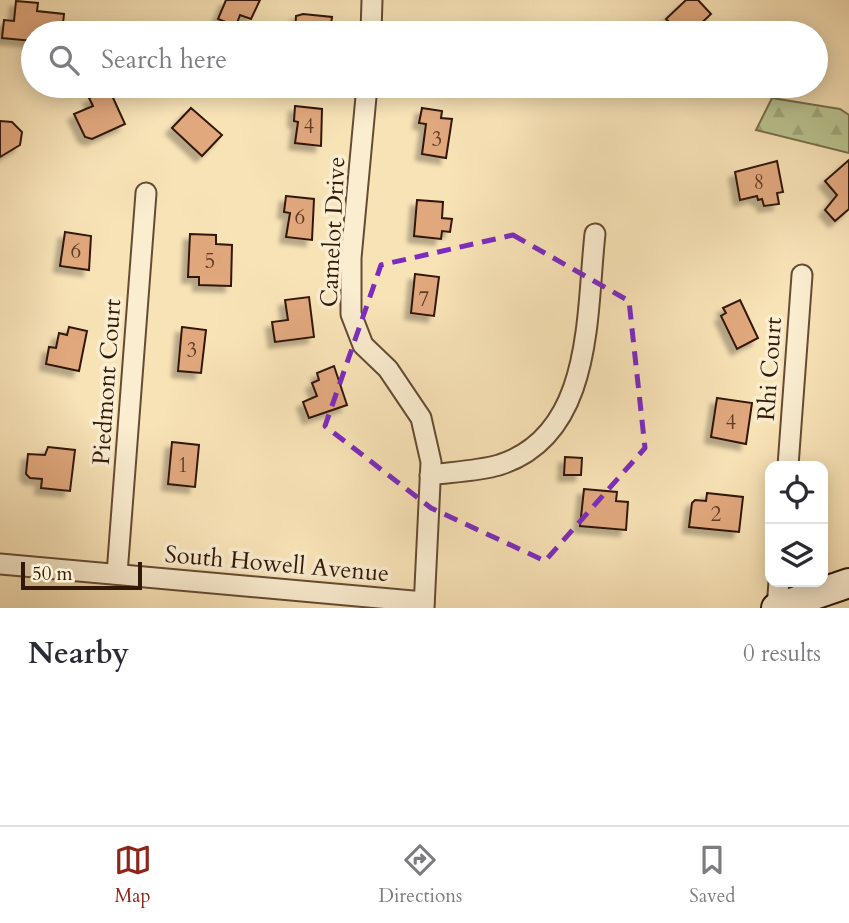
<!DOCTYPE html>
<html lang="en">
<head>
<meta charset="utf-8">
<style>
	:root { --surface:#fff; --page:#f2f2f3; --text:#2b2b33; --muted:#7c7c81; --line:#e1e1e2; --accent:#8f2418 }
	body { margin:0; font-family:Cardo,serif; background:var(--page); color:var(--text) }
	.controls { position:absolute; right:21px; bottom:21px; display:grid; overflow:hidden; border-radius:14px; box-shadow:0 4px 18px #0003 }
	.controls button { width:63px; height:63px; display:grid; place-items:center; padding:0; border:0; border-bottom:2px solid var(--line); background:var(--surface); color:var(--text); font:35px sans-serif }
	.scale { position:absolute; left:21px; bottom:18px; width:121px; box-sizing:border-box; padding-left:7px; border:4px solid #321807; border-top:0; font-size:19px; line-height:24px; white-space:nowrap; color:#321807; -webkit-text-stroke:5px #faedd0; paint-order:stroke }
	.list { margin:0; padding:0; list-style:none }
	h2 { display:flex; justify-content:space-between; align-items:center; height:91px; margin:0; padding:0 28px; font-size:30px }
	h2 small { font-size:23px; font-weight:400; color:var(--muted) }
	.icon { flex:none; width:38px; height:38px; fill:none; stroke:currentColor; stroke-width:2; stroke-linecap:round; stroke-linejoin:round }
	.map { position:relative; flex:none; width:849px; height:608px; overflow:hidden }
	.search { position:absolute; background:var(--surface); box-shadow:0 4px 18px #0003; left:21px; right:21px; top:21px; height:77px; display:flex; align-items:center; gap:18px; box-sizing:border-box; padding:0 24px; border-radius:38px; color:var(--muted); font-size:26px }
	.sheet { height:217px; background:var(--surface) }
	nav { display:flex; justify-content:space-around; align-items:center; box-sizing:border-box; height:98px; border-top:2px solid var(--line); background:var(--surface); font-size:19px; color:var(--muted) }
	nav a { display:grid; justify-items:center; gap:4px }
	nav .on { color:var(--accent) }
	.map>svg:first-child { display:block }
</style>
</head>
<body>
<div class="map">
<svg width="849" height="608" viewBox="0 0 849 608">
	<defs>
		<pattern id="forest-firs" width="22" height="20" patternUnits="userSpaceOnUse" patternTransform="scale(1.75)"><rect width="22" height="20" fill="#bac491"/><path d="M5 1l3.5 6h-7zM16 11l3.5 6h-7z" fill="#a0a87c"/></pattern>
		<filter id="shadow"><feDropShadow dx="-6" dy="6" stdDeviation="2" flood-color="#0004"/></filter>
	</defs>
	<rect width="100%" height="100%" fill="#f8e3b7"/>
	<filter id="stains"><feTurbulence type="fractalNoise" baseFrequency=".00286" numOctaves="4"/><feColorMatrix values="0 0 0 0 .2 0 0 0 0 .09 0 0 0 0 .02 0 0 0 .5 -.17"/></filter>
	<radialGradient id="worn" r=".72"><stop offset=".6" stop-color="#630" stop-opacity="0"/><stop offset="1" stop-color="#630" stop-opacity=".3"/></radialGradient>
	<path fill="url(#forest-firs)" stroke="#766e4c" stroke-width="2" d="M772,98L840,109L849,115V153L756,130Z"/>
	<g fill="#e1a87e" stroke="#321807" stroke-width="2" filter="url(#shadow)">
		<path d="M226,0H260L251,19L240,15L236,26L218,19Z"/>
		<path d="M686,0H698L711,14L691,33H680L666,19Z"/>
		<path d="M16,1L38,3L37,11L64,14L62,33H33V41L2,38L4,20L14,21Z"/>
		<path d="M303,14L332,17L330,33H295L296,16Z"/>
		<path d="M109,89L125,124L92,139L85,137L74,114L93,106L89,98Z"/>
		<path d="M295,106L322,109L321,146L295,143L298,122L294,121Z"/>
		<path d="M191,108L222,135L202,156L172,128Z"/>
		<path d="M422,108L442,111L441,118L452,119L446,158L422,154L426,124L419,123Z"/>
		<path d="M0,121L12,122L22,132L20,145L0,157Z"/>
		<path d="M849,160V209L835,221L825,210L837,195L825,181Z"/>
		<path d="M777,161L783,192L777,193L779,204L764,206L762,199L758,200L757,196L740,200L735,172Z"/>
		<path d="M286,196L314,199L312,240L286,237L290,213L284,212Z"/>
		<path d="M417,200L443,202L442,218L452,219L450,232L442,231L441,239L414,236Z"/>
		<path d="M65,232L91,236L89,270L60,266Z"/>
		<path d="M190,234L216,235V244L232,245L231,286L199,285V277H188Z"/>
		<path d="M415,274L439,277L434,316L411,313Z"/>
		<path d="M309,297L314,337L275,342L272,322L288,320L285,300Z"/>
		<path d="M740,300L758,338L737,349L721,316L726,313L723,308Z"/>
		<path d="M69,327L87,331L79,371L46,364L49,347L56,348L59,333L67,335Z"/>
		<path d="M182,327L206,330L201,373L178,371Z"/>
		<path d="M334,366L347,405L309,418L303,402L317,396L312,383L319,380L317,373Z"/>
		<path d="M717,398L752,403L746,444L711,437Z"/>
		<path d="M172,442L199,445L195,487L168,484Z"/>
		<path d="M48,447L75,450L70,491L41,488L42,479L30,478L26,474L28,454L45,455Z"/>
		<path d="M565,457L582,458L581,475H564Z"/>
		<path d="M584,489L617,492L616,501L628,502L626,530L580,526Z"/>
		<path d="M707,493L743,497L739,532L689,527L692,503L695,500L706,501Z"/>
	</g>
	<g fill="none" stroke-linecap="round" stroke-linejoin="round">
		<g stroke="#644b33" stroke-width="23">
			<g id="street">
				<path d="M371,33L372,0"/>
				<path d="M367,86L351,258V314L363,345L388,369L421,418L431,462L424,608"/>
				<path d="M788,466L802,275"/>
				<path d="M430,475C452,472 478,471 499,465C594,435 586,314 595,234"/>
				<path d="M0,564L424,602"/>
				<path d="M117,574L146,193"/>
				<path d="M777,608L779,582"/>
			</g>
		</g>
		<g stroke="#321807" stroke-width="32">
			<path id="secondary" d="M776,608L849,583"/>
		</g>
		<use href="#street" stroke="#faedd0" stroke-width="19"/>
		<use href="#secondary" stroke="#faedd0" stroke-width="28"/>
	</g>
	<path fill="none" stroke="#7b2cbf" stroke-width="5" stroke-dasharray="14 9" stroke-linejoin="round" d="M513,235L629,301L645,448L545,561L431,508L325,426L381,265Z"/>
	<g text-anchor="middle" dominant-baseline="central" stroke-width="7" stroke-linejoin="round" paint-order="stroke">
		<g font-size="21" fill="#5e3c25">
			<text x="309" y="126">4</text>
			<text x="437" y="139">3</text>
			<text x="759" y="182">8</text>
			<text x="300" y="217">6</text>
			<text x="76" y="251">6</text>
			<text x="210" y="261">5</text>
			<text x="424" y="299">7</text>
			<text x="192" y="350">3</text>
			<text x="731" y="422">4</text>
			<text x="183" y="465">1</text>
			<text x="716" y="514">2</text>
		</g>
		<g font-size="24" fill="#321807" stroke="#faedd0">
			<text transform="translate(333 232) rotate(-87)">Camelot Drive</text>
			<text transform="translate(770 369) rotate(-86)">Rhi Court</text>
			<text transform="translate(107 382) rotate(-86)">Piedmont Court</text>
			<text transform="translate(277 564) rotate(5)">South Howell Avenue</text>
		</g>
	</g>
	<rect width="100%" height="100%" filter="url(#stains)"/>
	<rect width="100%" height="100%" fill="url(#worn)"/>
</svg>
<div class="controls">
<button><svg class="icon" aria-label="locate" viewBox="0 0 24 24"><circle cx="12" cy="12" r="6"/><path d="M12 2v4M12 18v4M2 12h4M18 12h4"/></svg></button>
<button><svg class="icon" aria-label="layers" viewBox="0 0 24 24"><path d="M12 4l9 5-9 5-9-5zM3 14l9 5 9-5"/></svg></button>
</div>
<div class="scale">50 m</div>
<div class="search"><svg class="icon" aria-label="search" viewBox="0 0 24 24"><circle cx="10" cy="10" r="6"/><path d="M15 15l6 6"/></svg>Search here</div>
</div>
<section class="sheet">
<h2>Nearby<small>0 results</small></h2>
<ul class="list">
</ul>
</section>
<nav>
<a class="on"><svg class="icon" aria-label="map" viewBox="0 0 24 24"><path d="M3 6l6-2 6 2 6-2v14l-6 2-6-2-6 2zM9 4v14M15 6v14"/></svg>Map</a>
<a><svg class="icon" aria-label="directions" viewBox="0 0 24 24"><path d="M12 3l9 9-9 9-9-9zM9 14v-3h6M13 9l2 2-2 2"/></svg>Directions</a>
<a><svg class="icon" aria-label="saved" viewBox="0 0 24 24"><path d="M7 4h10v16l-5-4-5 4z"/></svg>Saved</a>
</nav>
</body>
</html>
